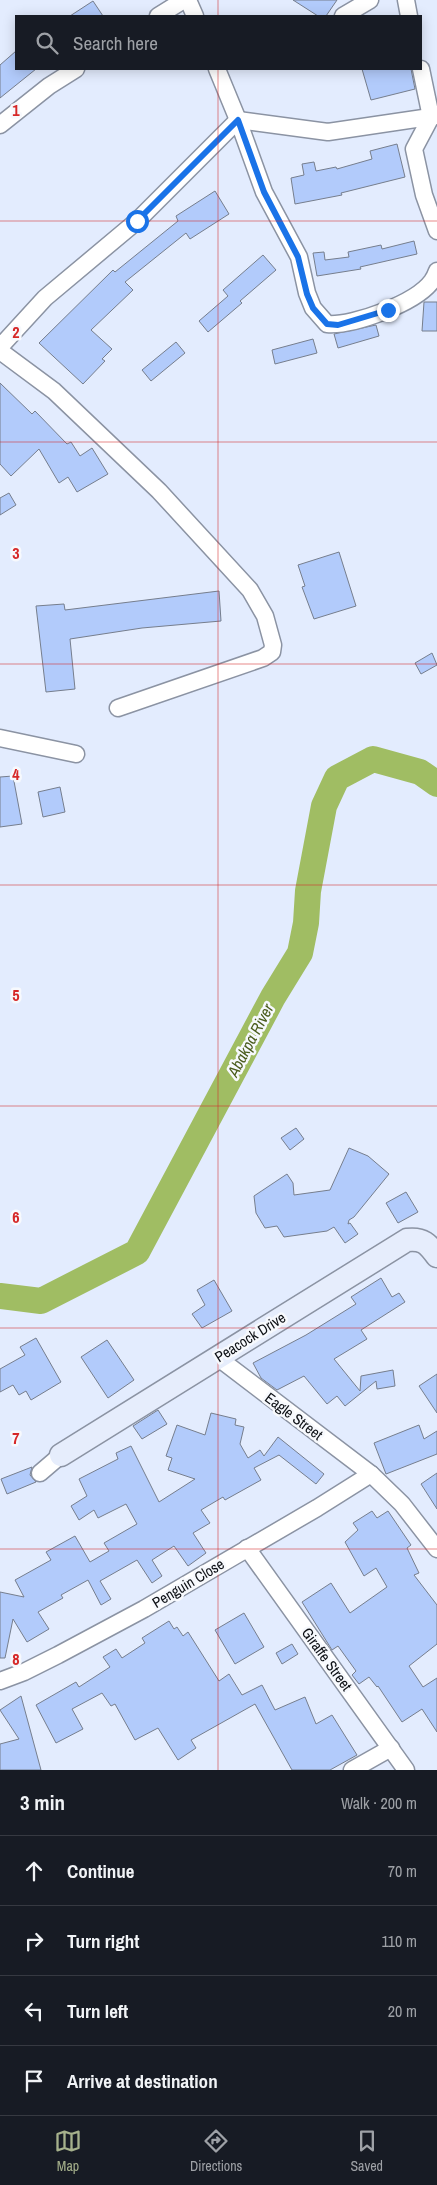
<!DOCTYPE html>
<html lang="en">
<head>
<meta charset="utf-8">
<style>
	:root { --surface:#171b24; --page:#20242c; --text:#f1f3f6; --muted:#9ea1a6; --line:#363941; --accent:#a6b18c }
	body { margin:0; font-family:"Archivo Narrow",sans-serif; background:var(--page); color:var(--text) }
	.stop { position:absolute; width:15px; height:15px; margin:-11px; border:4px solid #1a73e8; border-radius:50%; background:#fff }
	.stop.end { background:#1a73e8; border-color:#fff; box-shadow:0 1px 5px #0008 }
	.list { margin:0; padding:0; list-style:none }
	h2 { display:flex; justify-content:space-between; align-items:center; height:65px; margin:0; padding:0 20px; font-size:21px }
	h2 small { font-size:16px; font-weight:400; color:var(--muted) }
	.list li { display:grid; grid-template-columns:32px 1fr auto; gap:15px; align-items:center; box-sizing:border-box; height:70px; padding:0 20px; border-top:1px solid var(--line) }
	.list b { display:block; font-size:19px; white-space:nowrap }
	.list em { font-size:16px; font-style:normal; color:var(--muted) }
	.icon { flex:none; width:28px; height:28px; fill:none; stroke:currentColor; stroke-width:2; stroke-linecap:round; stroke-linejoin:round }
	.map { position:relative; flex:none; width:437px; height:1770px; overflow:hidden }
	.search { position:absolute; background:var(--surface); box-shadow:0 2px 12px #0003; left:15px; right:15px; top:15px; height:55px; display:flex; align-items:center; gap:12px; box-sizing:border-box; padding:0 18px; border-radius:0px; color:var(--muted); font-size:19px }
	.sheet { height:345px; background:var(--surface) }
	nav { display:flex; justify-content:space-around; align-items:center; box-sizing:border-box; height:70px; border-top:1px solid var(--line); background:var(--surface); font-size:14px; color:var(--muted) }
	nav a { display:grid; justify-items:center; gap:2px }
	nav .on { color:var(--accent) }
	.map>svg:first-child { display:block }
</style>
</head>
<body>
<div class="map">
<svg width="437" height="1770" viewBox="0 0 437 1770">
	<rect width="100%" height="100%" fill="#e3ecfe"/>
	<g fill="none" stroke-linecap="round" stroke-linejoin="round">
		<path stroke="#a0bd63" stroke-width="26" d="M0,1296L41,1301L137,1252L273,997L300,953L306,923L308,891L324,806L337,778L373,759L420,772L437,784"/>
	</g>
	<g fill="#b2cbfb" stroke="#767e8d">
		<path d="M293,0H337L326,16H318Z"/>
		<path d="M93,1L103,16H70Z"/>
		<path d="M16,51V69H36L0,98V65Z"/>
		<path d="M362,69H411L415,89L371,100Z"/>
		<path d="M397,144L405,177L341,193L342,195L295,204L291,178L304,175L302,164L314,162L316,171L336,167L337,169L372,159L370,151Z"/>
		<path d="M215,191L229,214L190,239L186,233L125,282L133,290L91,330L112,349L102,359L105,361L83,384L39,343L113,270L115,272L178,221L176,216Z"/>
		<path d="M414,241L417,254L360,267L361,269L317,276L313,253L324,252L325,260L349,257L348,252L381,245L382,249Z"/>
		<path d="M263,255L276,270L240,301L242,303L208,332L199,321L228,296L223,290Z"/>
		<path d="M424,302H437V331H422Z"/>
		<path d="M376,325L379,336L338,348L334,334Z"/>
		<path d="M313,339L317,353L275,364L272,350Z"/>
		<path d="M176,342L185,353L151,381L142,370Z"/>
		<path d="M0,383L32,414L35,411L67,444L71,442L80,456L92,448L108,474L77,492L68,477L59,483L39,449L11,476L0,464Z"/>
		<path d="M9,493L16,505L0,515V498Z"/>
		<path d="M339,552L356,606L314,619L302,587L305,586L298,565Z"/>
		<path d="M219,591L221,621L142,628L70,639L75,689L46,692L36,606L64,604L65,610Z"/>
		<path d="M432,653L437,665L421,674L415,663Z"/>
		<path d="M13,776L22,824L0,827V777Z"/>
		<path d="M60,787L65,812L43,817L38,792Z"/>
		<path d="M296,1128L304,1139L290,1150L281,1138Z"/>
		<path d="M349,1148L368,1156L389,1174L354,1217L349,1220L348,1224L350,1223L358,1234L345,1243L334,1227L327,1231L284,1237L277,1226L265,1228L256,1213L254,1196L287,1174L293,1183L294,1195L330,1190Z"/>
		<path d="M406,1192L418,1212L398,1223L386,1203Z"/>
		<path d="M381,1278L392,1297L399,1293L405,1302L361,1330L367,1339L334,1359L360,1391L361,1376L393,1370L395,1386L377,1389L376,1381L345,1406L337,1396L327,1404L304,1376L277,1390L261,1378L253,1363L306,1335L356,1304L351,1297Z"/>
		<path d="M214,1280L232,1311L202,1328L192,1314L205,1305L197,1290Z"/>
		<path d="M36,1338L61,1382L31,1400L26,1391L19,1395L13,1385L0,1392V1369L25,1355L20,1347Z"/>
		<path d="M107,1340L134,1380L108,1398L81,1357Z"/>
		<path d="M437,1374V1413L419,1386Z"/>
		<path d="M158,1410L167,1424L142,1439L133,1426Z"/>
		<path d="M211,1413L236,1419L235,1425L244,1427L240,1444L248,1458L260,1450L264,1456L278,1437L324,1474L316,1484L279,1455L254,1468L261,1480L225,1500L223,1497L201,1510L210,1523L193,1533L206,1553L188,1566L174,1546L152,1560L162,1576L152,1583L137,1560L100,1581L111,1599L101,1605L88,1580L61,1595L63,1598L38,1612L49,1629L27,1642L13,1619L5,1658H0V1592L24,1597L15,1580L51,1560L46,1552L75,1536L90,1562L109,1551L104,1543L137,1524L126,1504L98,1518L94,1510L79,1520L71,1506L87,1496L79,1479L118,1459L116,1453L131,1446L159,1502L195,1479L168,1470L172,1458L166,1456L177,1425L205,1435Z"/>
		<path d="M419,1425L424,1439L437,1431V1454L386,1474L374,1443Z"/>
		<path d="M32,1467L30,1475L36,1482L7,1494L1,1479Z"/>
		<path d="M437,1473V1509L421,1484Z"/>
		<path d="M372,1511L377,1518L388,1511L411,1545L407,1548L419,1573L414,1575L437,1605V1644L409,1666L423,1687L437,1678V1732L422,1709L402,1722L378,1686L377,1687L369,1677L359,1684L352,1675L356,1671L338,1646L332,1650L302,1602L331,1583L350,1613L387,1587L376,1568L364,1576L345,1542L358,1530L353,1523Z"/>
		<path d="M244,1613L264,1647L235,1664L215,1630Z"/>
		<path d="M169,1621L174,1629L177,1627L183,1636L188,1632L219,1681L229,1674L242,1695L262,1685L275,1710L305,1697L316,1724L332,1715L357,1755L330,1770H292L255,1704L191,1740L196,1748L178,1760L158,1728L135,1740L115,1704L111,1706L102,1693L72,1709L83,1729L56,1743L36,1705L76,1682L79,1687L110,1667L103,1657L116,1649L122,1658L145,1643L142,1638Z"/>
		<path d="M292,1644L298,1654L282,1664L276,1653Z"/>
		<path d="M21,1696L41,1770H0V1744L19,1739L0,1710Z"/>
	</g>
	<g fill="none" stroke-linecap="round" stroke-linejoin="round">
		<g stroke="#8b93a3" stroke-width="19">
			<g id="street">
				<path d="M188,0L195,16"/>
				<path d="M406,0L409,16"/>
				<path d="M158,16L184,0"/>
				<path d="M343,16L370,0"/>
				<path d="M217,69L238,120L264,192L299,257L307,293L313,308L327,324C354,326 416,303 432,281C434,278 436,274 437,271"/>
				<path d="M421,69L431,117L414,149L424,195L437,231"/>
				<path d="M238,120L328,132L437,116"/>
				<path d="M0,125L49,86L76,69"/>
				<path d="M0,347L45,298L137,221L238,120"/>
				<path d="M0,351L54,391L159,491L250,590L265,616L273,645L272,652L263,658L118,708"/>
				<path d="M0,738L76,754"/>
				<path d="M217,1357L371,1474L402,1504L437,1549"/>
				<path d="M40,1473L61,1455"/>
				<path d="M247,1548L406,1770"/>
				<path d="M0,1681L24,1672L58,1655L144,1609L317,1508L371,1474"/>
				<path d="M352,1770L391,1748"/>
			</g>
		</g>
		<g stroke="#8b93a3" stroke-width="25">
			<path id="secondary" d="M61,1455L407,1240C423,1238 428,1244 437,1256"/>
		</g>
		<use href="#street" stroke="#fff" stroke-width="16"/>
		<use href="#secondary" stroke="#e6edfc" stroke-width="22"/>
	</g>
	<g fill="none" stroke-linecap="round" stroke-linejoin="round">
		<path stroke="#1a73e8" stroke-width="6" d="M137,221L238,120L264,192L298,257L307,294L313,308L327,324L338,325L388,310"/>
	</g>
	<path fill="none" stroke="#d62828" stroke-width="1" stroke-opacity="0.55" d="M218,0V16M218,69V1770M0,221H437M0,442H437M0,664H437M0,885H437M0,1106H437M0,1328H437M0,1549H437"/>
	<g text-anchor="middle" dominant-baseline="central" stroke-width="5" stroke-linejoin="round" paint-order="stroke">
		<g font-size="15" fill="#0d1015" stroke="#f7f9fd">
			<text transform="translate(250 1337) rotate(-32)">Peacock Drive</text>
			<text transform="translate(294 1416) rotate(37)">Eagle Street</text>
			<text transform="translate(188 1583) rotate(-31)">Penguin Close</text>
			<text transform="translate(327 1659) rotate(54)">Giraffe Street</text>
		</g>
		<g font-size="16" font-style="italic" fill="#4a5c1c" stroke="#f7f9fd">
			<text transform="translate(250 1040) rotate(-62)">Abakpa River</text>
		</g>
	</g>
	<g font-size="16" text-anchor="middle" font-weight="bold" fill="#d62828" stroke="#f7f9fd" stroke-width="5" stroke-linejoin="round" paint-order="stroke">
		<text x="16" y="116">1</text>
		<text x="16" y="338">2</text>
		<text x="16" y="559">3</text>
		<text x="16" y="780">4</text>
		<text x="16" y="1001">5</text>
		<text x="16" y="1223">6</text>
		<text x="16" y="1444">7</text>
		<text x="16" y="1665">8</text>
	</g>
</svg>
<div class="stop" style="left:137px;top:221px"></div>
<div class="stop end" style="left:388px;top:310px"></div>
<div class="search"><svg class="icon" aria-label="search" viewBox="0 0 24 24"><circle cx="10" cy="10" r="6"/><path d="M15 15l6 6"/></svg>Search here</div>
</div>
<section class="sheet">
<h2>3 min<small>Walk · 200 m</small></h2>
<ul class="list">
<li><svg class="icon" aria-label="ahead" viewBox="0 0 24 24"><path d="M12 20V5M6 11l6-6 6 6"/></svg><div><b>Continue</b></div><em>70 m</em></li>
<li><svg class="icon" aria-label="right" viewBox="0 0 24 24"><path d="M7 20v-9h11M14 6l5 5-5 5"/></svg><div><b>Turn right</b></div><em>110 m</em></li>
<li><svg class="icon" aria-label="left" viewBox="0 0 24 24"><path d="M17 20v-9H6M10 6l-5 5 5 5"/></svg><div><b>Turn left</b></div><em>20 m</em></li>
<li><svg class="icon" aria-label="arrive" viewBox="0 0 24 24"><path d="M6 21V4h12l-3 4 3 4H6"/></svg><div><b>Arrive at destination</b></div></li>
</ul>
</section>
<nav>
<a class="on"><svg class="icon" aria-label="map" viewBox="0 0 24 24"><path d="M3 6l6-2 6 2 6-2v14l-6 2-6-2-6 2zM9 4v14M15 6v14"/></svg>Map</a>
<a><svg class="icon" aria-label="directions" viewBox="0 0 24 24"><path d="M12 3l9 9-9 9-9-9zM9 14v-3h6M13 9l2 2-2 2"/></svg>Directions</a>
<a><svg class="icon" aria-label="saved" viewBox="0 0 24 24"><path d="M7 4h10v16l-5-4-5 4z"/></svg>Saved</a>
</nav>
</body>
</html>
